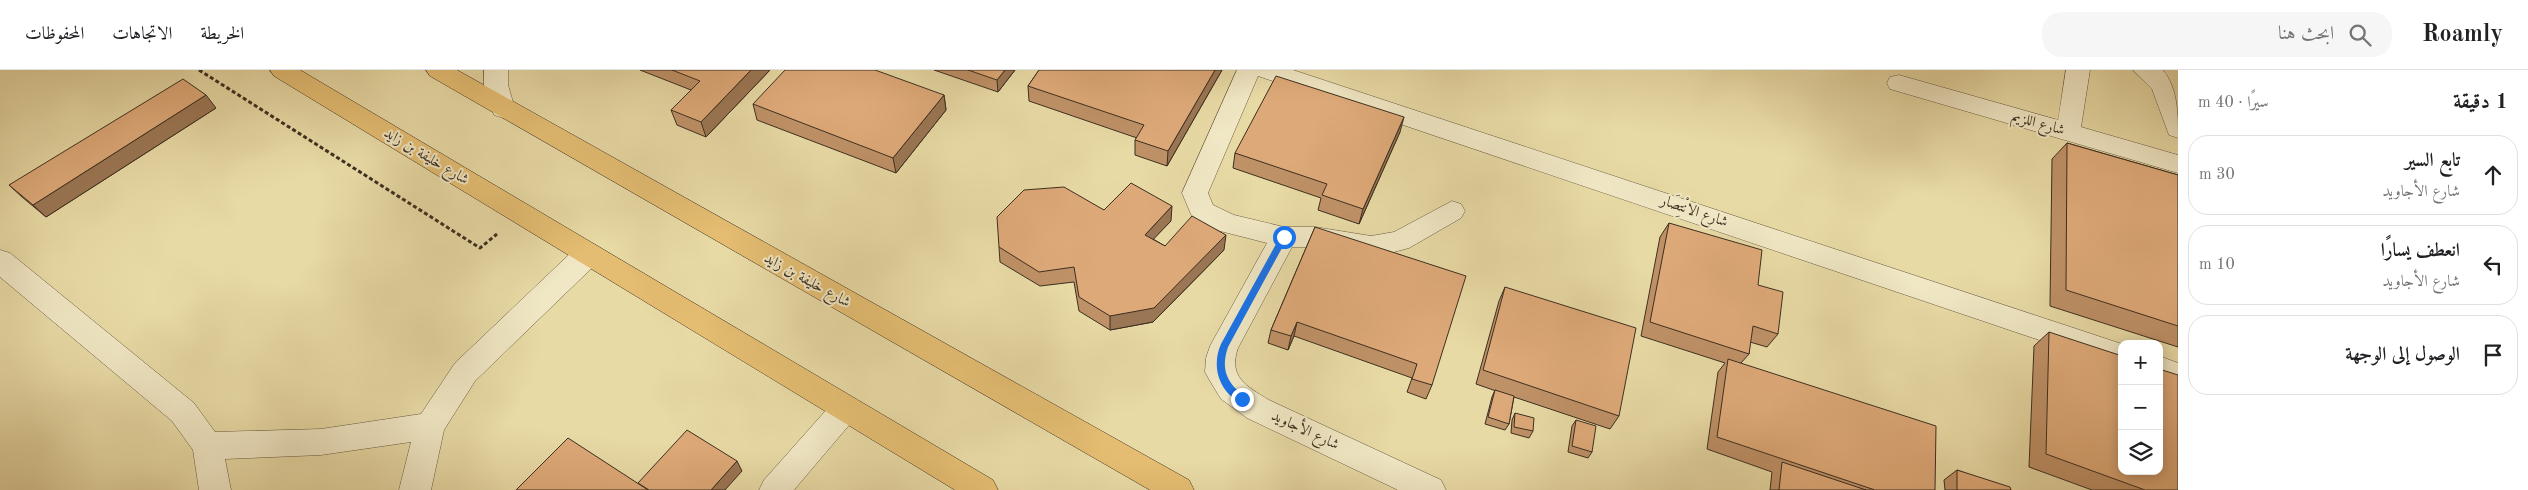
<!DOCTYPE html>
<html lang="ar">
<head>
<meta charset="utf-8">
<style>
	:root { --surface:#fff; --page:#f6f6f6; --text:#202124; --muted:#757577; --line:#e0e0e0 }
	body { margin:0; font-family:"Old Standard TT",Amiri,serif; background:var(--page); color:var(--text); direction:rtl }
	.controls { position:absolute; right:15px; bottom:15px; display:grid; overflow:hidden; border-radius:10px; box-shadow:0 2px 12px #0003 }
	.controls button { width:45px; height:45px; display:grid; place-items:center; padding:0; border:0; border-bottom:1px solid var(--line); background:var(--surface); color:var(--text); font:25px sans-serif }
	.stop { position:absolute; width:15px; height:15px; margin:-11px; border:4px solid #1a73e8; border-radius:50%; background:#fff }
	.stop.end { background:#1a73e8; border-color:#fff; box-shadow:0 1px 5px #0008 }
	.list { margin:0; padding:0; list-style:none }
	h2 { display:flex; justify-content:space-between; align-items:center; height:65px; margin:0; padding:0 20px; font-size:21px }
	h2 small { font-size:16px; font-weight:400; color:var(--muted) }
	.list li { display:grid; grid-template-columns:32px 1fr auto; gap:15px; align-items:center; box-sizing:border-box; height:80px; margin:0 10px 10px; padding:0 10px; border:1px solid var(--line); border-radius:20px }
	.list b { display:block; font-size:19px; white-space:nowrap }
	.list p { margin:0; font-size:16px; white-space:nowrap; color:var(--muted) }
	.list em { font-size:16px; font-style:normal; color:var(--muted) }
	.icon { flex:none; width:28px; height:28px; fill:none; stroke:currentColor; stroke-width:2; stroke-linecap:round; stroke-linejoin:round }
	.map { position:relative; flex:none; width:2178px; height:420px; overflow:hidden; direction:ltr }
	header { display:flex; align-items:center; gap:30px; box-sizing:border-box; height:70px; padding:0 25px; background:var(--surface); border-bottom:1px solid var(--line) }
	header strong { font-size:24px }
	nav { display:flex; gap:28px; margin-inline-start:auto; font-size:18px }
	.search { width:350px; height:45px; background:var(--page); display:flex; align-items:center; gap:12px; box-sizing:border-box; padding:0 18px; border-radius:20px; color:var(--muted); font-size:19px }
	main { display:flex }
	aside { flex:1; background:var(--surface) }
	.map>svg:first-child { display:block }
</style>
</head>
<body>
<header>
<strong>Roamly</strong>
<div class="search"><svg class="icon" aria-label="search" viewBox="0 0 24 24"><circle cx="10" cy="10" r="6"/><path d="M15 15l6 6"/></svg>ابحث هنا</div>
<nav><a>الخريطة</a><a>الاتجاهات</a><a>المحفوظات</a></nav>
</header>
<main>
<aside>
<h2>1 دقيقة<small>سيرًا · 40 m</small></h2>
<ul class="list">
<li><svg class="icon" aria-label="ahead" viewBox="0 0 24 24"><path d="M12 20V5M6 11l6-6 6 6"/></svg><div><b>تابع السير</b><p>شارع الأجاويد</p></div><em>30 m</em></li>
<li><svg class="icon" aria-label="left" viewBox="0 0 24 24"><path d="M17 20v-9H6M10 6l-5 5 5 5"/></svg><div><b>انعطف يسارًا</b><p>شارع الأجاويد</p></div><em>10 m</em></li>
<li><svg class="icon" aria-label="arrive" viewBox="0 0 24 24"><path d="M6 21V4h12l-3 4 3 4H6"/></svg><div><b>الوصول إلى الوجهة</b></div></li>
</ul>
</aside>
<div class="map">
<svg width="2178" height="420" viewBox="0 0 2178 420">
	<rect width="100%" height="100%" fill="#e8daa5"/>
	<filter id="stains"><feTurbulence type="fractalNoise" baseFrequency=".004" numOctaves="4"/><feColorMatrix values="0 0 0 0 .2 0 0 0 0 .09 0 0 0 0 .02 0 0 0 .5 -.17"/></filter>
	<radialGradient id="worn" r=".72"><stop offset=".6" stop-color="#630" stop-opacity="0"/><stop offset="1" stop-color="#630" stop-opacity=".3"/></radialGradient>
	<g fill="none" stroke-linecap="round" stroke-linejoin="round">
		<g stroke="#675a42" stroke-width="1">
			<g id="minor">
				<path d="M484,0H508V15L515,39L512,45L503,48L494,45L484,15Z"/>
				<path d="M1237,0H1293L2122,274V298L1258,6L1208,123L1213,135L1234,145L1284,157H1315L1371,166L1394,162L1452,131L1461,134L1465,141L1461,148L1409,178L1371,188L1315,177H1292L1238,278C1228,307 1246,316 1269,330L1441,410L1446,420H1398L1247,348L1221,329L1210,311L1205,302L1206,288L1210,276L1267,173L1220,161L1193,149L1182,123Z"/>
				<path d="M2066,0H2090L2081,57L2178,85V103L1890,19L1887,13L1890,7L1899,5L2058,50Z"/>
				<path d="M2133,0H2163C2178,19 2178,43 2178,68L2169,65L2152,19Z"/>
				<path d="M587,174L597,177L601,185L597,193L475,311L444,360L431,420H399L411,372L321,385L225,389L231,420H199L193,380L172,351L0,207V180L10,183L194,333L215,362L321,359L421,344L455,293L577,177Z"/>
				<path d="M2159,286L2178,293V317L2159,311Z"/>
				<path d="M846,325L856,329L861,338L856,347L794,420H759L764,410L836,329Z"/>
			</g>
		</g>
		<g stroke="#3c2f21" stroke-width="1">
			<g id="major">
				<path d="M270,0H300L993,410L998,420H955L274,6Z"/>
				<path d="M426,0H457L1189,410L1194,420H1150L430,6Z"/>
			</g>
		</g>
		<path stroke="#3c2f21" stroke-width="3" stroke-dasharray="4 2.5" stroke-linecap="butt" d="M199,0L480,178L497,164"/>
		<use href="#minor" fill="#f0e7c4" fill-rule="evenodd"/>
		<use href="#major" fill="#e4bd72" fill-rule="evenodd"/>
	</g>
	<g fill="#bf9167" stroke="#3c2f21">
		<path d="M640,0H770L706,67L677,55L671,40L691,20Z"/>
		<path d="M934,0H1015L998,22Z"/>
		<path d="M1039,0H1222L1167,96L1135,85V70L1137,68L1029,31L1028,16Z"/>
		<path d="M944,25L946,40L896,103L757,50L753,34Z"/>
		<path d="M216,38L46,147L22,127L9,115Z"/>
		<path d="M1400,62L1359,154L1318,140L1321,128L1233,98L1235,83Z"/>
		<path d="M2067,73L2178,105V277L2050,236L2052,89Z"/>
		<path d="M1104,140L1171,151L1153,169L1165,176L1224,180L1153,252L1110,260L1079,241L1074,212L1040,216L1000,192L999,177Z"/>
		<path d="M1669,153L1778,264L1767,277L1750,272L1749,284L1741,293L1935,420H1770L1772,402L1707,379L1718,302L1725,293L1641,266L1660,167Z"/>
		<path d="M1315,157L1432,315L1426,329L1407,322L1412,308L1294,266L1288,280L1268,273L1271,260Z"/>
		<path d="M1505,217L1619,346L1610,359L1514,327L1509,354L1505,360L1485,354L1492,327L1495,320L1499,322L1476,314L1499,231Z"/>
		<path d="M2049,262L2178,420H2092L2029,397L2034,276Z"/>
		<path d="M1515,343L1533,361L1529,368L1511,363L1512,350Z"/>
		<path d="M1576,350L1592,382L1588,388L1568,382L1572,356Z"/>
		<path d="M1957,400L2011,420H1945L1944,410Z"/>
	</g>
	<g fill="#9b7654" stroke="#3c2f21">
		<path d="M751,0H770L706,67L701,52Z"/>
		<path d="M1005,0H1015L998,22L997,10Z"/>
		<path d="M1215,0H1222L1167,96L1168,81Z"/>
		<path d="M206,25L216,38L46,147L33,135Z"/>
		<path d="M944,25L946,40L896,103L893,88Z"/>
		<path d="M1404,47L1400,62L1359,154L1363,139Z"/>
		<path d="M1172,136L1171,151L1144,179L1145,165Z"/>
		<path d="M1226,165L1224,180L1153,252L1110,260V246Z"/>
		<path d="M1297,252L1294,266L1288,280L1291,266Z"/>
		<path d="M737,391L742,401L725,420H711Z"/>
	</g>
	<g fill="#dea978" stroke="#3c2f21">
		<path d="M672,0H751L701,52L671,40L700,11Z"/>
		<path d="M785,0H875L944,25L893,88L753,34Z"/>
		<path d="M968,0H1005L997,10Z"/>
		<path d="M1039,0H1215L1168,81L1135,70L1144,55L1028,16Z"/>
		<path d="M1276,6L1404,47L1363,139L1322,125L1327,114L1235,83Z"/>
		<path d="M183,9L206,25L33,135L9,115Z"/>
		<path d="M2067,73L2178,105V256L2066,220Z"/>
		<path d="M1131,113L1172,136L1145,165L1165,176L1192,146L1226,165L1154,238L1110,246L1079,227L1074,197L1039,202L999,177L997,147L1024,120L1064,117L1104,140Z"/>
		<path d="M1669,153L1762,180L1758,215L1783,222L1778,264L1753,256L1749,284L1650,252Z"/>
		<path d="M1315,157L1466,206L1432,315L1412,309L1417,294L1297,252L1291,266L1271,260Z"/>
		<path d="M1505,217L1636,258L1619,346L1483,300Z"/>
		<path d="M2049,262L2122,286V401H2159V299L2178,305V420H2145L2046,384Z"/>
		<path d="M1728,289L1936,356L1935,420H1875L1717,367Z"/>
		<path d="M1495,320L1514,326L1509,354L1488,347Z"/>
		<path d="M1515,343L1534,348L1533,361L1514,357Z"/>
		<path d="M1576,350L1596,356L1592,382L1572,376Z"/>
		<path d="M687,360L737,391L711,420H649L638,413Z"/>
		<path d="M568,368L648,420H516Z"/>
		<path d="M1782,392L1866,420H1779Z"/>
		<path d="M1957,400L2010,417L2011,420H1957Z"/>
	</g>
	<path fill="#1a73e8" d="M1284,164L1288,167L1228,277C1223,292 1223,305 1235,318C1239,322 1244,325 1247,329L1242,333C1219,323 1211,296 1221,274L1281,165Z"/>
	<g text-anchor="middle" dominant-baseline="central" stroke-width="4" stroke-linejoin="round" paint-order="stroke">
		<g font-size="15" fill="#3c2f21" stroke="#f0e7c4">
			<text transform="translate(2038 54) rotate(16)">شارع اللزيم</text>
			<text transform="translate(426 87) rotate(31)">شارع خليفة بن زايد</text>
			<text transform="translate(1694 142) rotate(19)">شارع الانْتِصَار</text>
			<text transform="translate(807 211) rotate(29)">شارع خليفة بن زايد</text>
			<text transform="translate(1305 361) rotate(25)">شارع الأجاويد</text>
		</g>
	</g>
	<rect width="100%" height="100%" filter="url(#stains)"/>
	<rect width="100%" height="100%" fill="url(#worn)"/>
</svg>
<div class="controls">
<button>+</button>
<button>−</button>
<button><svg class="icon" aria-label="layers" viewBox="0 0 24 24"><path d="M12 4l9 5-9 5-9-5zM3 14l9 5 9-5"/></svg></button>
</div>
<div class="stop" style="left:1284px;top:167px"></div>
<div class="stop end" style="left:1242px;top:329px"></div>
</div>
</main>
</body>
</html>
